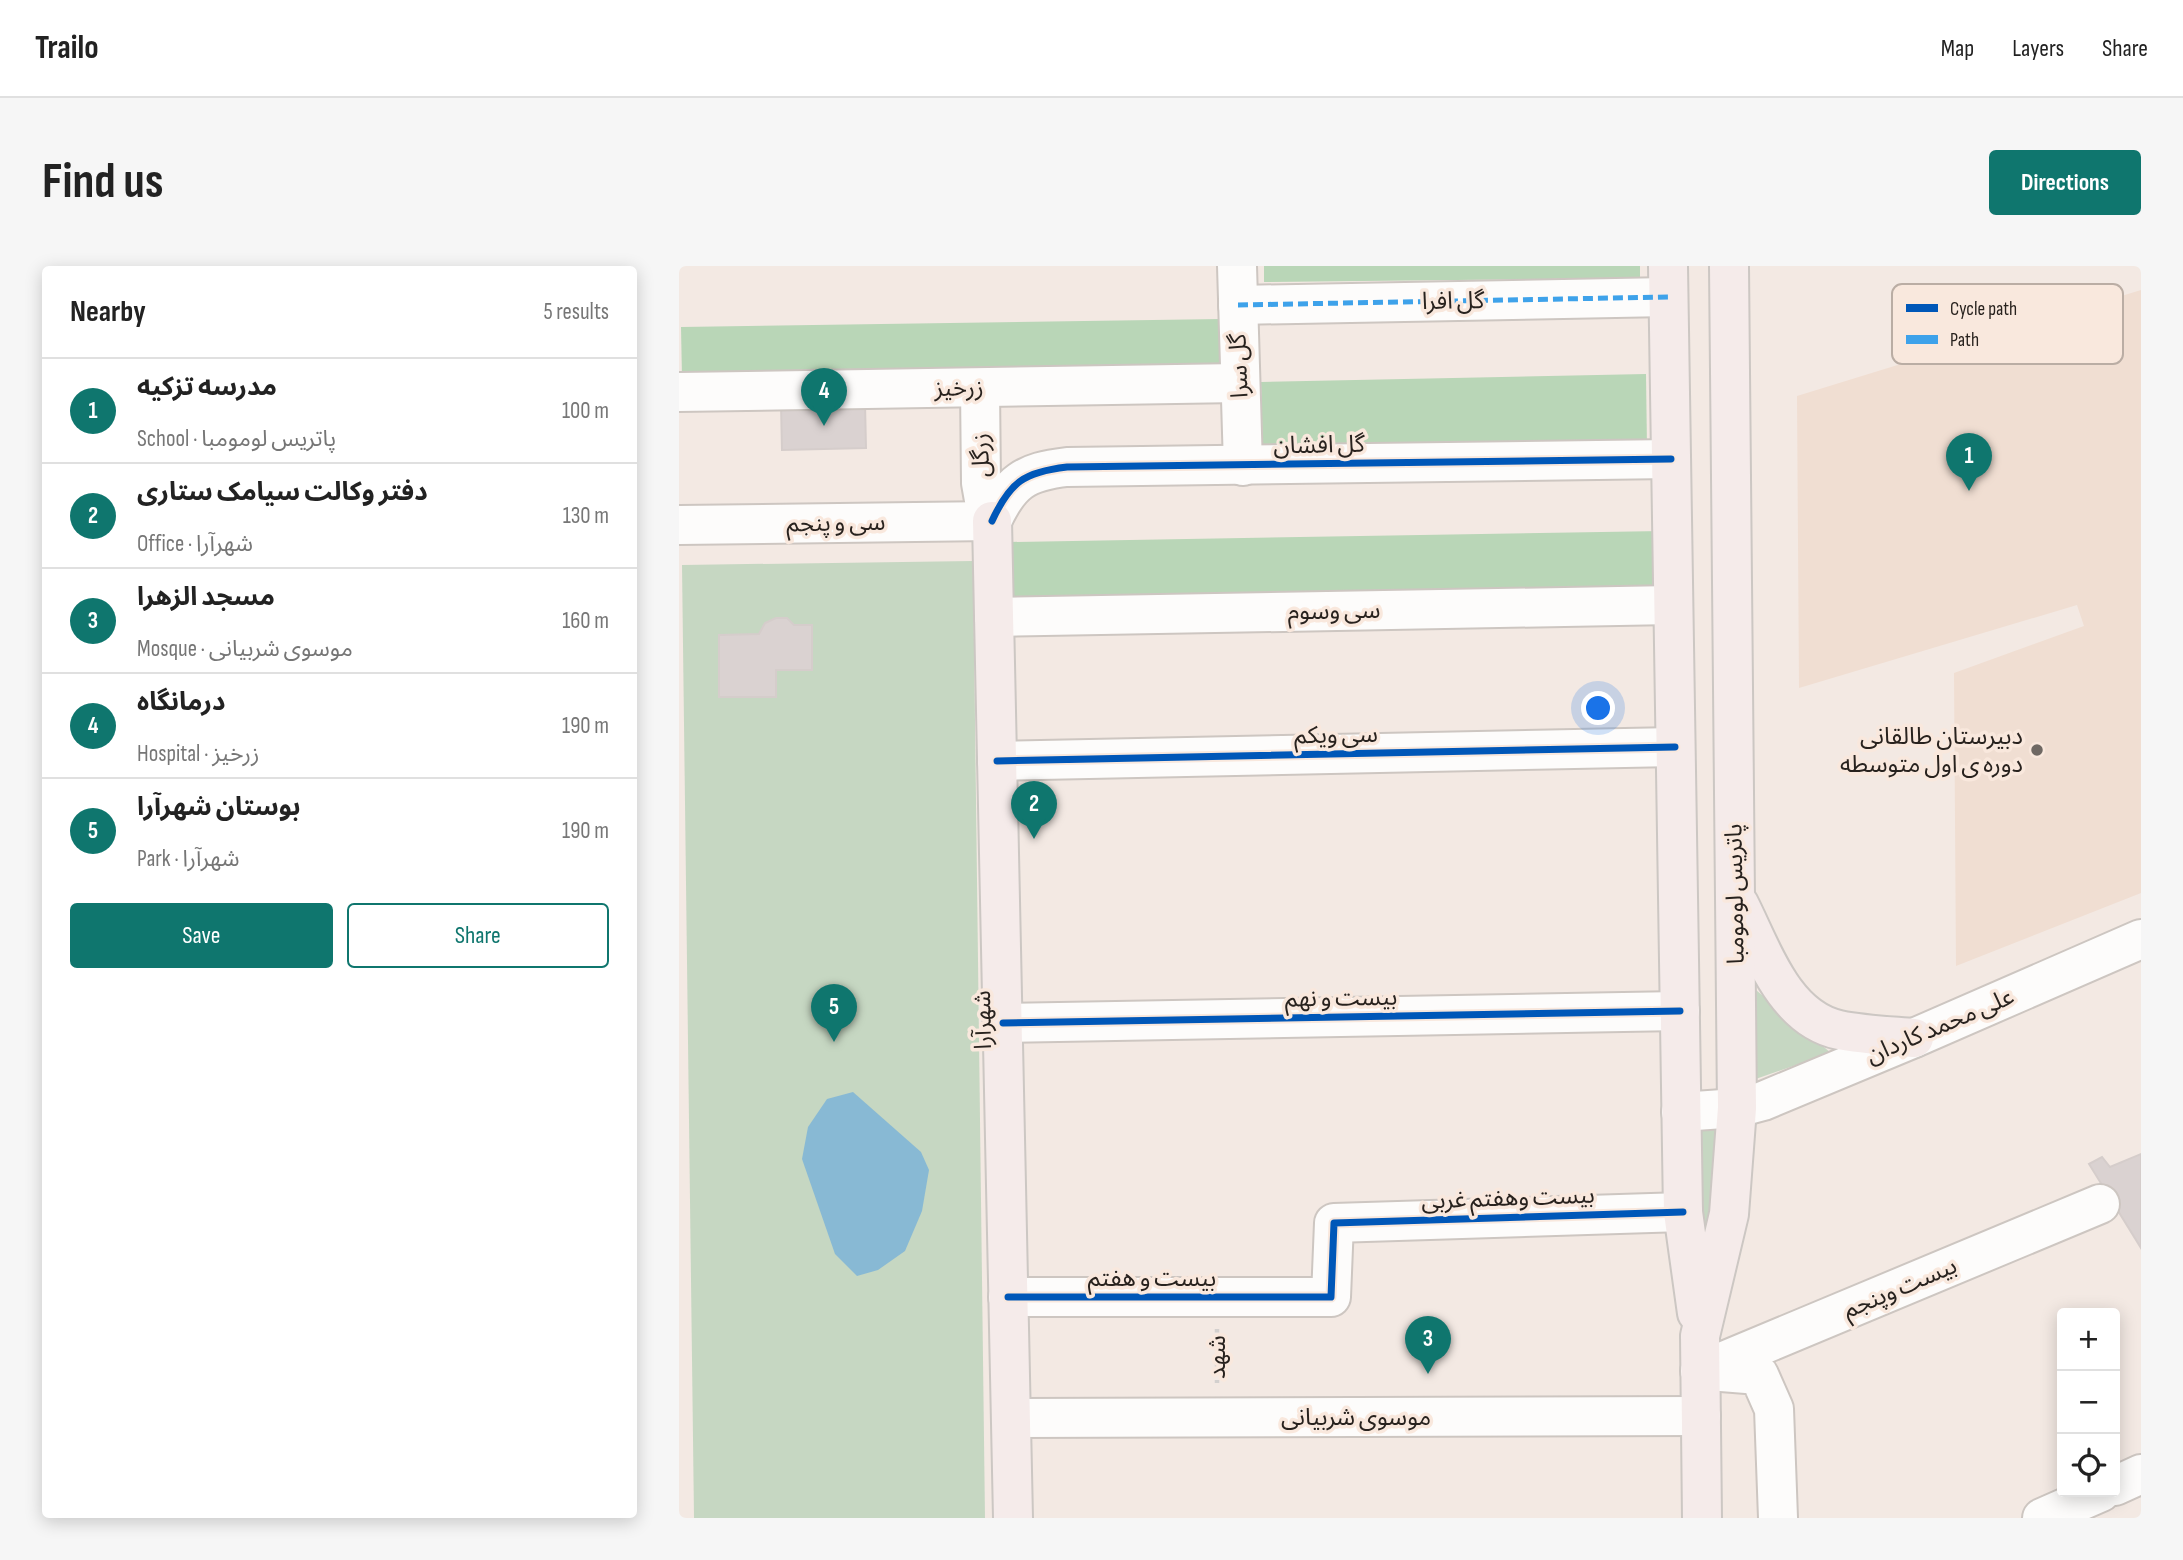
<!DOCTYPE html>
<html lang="en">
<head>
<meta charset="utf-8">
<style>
	:root { --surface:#fff; --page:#f6f6f6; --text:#222; --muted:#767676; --line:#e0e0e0; --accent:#0f766e }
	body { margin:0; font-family:"Sofia Sans Condensed","Noto Sans Arabic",sans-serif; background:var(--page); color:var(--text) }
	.controls { position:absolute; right:21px; bottom:21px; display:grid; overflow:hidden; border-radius:7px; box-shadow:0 4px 18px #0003 }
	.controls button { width:63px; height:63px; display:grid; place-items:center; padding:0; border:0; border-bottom:2px solid var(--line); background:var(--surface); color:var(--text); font:35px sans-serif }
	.you { position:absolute; left:920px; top:443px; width:24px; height:24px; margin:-18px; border:5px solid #fff; border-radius:50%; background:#1a73e8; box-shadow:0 0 0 10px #1a73e833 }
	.badge { display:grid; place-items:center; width:46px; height:46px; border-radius:50%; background:var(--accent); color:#fff; font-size:23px; font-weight:700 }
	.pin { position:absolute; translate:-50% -58px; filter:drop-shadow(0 2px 4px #0008) }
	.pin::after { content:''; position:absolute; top:37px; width:24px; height:21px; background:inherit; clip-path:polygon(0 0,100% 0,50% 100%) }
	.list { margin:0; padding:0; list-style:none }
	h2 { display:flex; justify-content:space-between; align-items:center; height:91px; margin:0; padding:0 28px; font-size:30px }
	h2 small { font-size:23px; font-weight:400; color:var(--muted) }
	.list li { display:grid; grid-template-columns:46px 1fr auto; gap:21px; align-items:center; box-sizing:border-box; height:105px; padding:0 28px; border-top:2px solid var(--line) }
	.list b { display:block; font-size:26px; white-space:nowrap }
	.list p { margin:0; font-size:23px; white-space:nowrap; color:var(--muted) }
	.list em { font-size:23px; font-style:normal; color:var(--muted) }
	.actions { display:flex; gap:14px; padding:21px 28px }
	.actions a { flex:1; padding:16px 0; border:2px solid var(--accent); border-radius:7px; text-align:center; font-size:24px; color:var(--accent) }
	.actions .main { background:var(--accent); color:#fff }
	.icon { flex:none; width:38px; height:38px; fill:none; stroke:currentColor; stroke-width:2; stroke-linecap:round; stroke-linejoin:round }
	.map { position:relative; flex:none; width:1462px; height:1252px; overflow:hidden; border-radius:7px }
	header { display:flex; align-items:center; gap:42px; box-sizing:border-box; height:98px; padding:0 35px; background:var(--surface); border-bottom:2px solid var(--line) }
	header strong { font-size:33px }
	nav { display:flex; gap:38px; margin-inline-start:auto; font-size:24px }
	.intro { display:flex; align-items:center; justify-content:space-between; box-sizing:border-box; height:168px; padding:0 42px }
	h1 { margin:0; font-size:49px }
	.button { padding:18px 32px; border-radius:7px; background:var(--accent); color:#fff; font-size:24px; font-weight:700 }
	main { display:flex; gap:42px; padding:0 42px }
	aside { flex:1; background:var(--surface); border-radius:7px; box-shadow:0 4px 18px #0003 }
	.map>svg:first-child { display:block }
</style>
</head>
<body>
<header>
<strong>Trailo</strong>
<nav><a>Map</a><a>Layers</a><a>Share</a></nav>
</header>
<div class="intro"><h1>Find us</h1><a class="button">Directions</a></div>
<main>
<aside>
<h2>Nearby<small>5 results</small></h2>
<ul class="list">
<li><span class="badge">1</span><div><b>مدرسه تزکیه</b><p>School · پاتریس لومومبا</p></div><em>100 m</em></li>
<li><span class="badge">2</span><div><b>دفتر وکالت سیامک ستاری</b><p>Office · شهرآرا</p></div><em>130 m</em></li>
<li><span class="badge">3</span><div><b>مسجد الزهرا</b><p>Mosque · موسوی شربیانی</p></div><em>160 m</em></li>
<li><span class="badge">4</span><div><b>درمانگاه</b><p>Hospital · زرخیز</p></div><em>190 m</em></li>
<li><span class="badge">5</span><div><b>بوستان شهرآرا</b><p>Park · شهرآرا</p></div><em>190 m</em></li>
</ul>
<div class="actions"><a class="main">Save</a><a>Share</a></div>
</aside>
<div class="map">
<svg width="1462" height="1252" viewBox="0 0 1462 1252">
	<rect width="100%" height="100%" fill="#f3e9e3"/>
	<path fill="#f0ded2" d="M1462,24V627L1277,700L1275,407L1405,360L1398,339L1120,422L1118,130Z"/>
	<g fill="#c6d7c2">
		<path d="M294,295L306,1252H15L3,299Z"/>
		<path d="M1071,719L1152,787L1068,816Z"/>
		<path d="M1013,861H1039L1034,990L1022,1034Z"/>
	</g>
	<g fill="#b9d6b7">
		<path d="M585,0H961V12L585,16Z"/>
		<path d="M542,53V105L3,112L2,61Z"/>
		<path d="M967,108L968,183L584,191L582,116Z"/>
		<path d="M984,265L985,325L332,335L331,276Z"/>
	</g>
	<path fill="#88b9d4" d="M174,826L242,886L250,904L243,945L226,985L199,1004L178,1010L156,988L123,893L129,861L148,833Z"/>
	<g fill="#dad2d1" stroke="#d5cdcb" stroke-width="2">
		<path d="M186,137L187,182L103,184L102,138Z"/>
		<path d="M97,352H108L115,359H133V404H97V431H40V369L80,368L86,357Z"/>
		<path d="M1462,888V982L1410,898L1423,891L1431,901Z"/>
	</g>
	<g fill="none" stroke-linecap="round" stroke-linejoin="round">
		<g stroke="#cdc6c1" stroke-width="42">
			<g id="minor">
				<path d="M558,0L564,200"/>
				<path d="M559,39L989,31"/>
				<path d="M301,122L302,217L305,234L313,255"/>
				<path d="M0,126L561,117"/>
				<path d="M313,255C331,216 345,206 388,201L992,193"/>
				<path d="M0,259L313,255"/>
				<path d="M315,351L994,339"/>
				<path d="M318,495L996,481"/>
				<path d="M324,757L1001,745"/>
				<path d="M1002,846L1058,842L1084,835L1235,772L1462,673"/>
				<path d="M329,1031H652L655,957L1004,946"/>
				<path d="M1021,1105L1421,938"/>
				<path d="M1030,1105L1080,1109L1095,1143L1099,1252"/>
				<path d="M332,1152L1022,1150"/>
				<path d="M1436,1220L1462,1208"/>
				<path d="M1363,1252L1422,1226"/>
			</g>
		</g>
		<g stroke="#ccc7c3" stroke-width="42">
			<g id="major">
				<path d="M989,0L1004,946L1018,1047"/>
				<path d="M313,255L334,1252"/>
				<path d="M1060,638C1083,683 1104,752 1160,764C1184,769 1211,770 1235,772"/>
				<path d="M1023,1252L1021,1070L1050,948L1058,842L1050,0"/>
			</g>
		</g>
		<path stroke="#d3d0ce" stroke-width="4.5" stroke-dasharray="3.5 5" stroke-linecap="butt" d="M538,1063V1117"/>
		<use href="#minor" stroke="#fdfcfb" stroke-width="38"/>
		<use href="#major" stroke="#f5ebea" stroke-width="38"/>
		<path stroke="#3ea2ea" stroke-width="5" stroke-dasharray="10 5" stroke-linecap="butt" d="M559,39L989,31"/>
		<g stroke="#f9e8dd" stroke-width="11">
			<g id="cycleway">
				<path d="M313,255C331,216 345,206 388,201L992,193"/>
				<path d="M318,495L996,481"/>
				<path d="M324,757L1001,745"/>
				<path d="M329,1031H652L655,957L1004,946"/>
			</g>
		</g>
		<use href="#cycleway" stroke="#0057b8" stroke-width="7"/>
	</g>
	<circle fill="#6f6863" stroke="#f9e8dd" stroke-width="2.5" cx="1358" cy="484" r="7"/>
	<g text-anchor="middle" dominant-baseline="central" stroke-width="7" stroke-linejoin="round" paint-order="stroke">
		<g font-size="24" fill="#28221e" stroke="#f9e8dd">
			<text transform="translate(774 35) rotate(-1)">گل افرا</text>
			<text transform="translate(560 100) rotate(-92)">گل سرا</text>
			<text transform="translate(280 122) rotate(-1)">زرخیز</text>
			<text transform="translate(640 179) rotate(-1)">گل افشان</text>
			<text transform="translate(302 189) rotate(-91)">زرگل</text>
			<text transform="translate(157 257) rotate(-1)">سی و پنجم</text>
			<text transform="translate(655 345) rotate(-1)">سی وسوم</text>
			<text transform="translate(657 469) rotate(-1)">سی ویکم</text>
			<text transform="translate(1056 628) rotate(-91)">پاتریس لومومبا</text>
			<text transform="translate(662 732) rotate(-1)">بیست و نهم</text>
			<text transform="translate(304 754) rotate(-91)">شهرآرا</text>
			<text transform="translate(1261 760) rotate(-23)">علی محمد کاردان</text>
			<text transform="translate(829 932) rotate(-2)">بیست وهفتم غربی</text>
			<text x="473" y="1012">بیست و هفتم</text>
			<text transform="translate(1221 1022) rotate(-23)">بیست وپنجم</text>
			<text transform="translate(538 1091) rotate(-90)">شهد</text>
			<text x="677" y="1151">موسوی شربیانی</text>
		</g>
		<g font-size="24" fill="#28221e" stroke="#f9e8dd" text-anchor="end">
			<text x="1344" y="470">دبیرستان طالقانی<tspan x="1344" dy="28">دوره ی اول متوسطه</tspan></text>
		</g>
	</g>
	<rect x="1213" y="18" width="231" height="80" rx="10" fill="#f9e8dd" stroke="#baada4" stroke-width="2"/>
	<rect x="1227" y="38" width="32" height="8" fill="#0057b8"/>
	<rect x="1227" y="69" width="32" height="9" fill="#3ea2ea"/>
	<g font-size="19" fill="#28221e">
		<text x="1271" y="49">Cycle path</text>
		<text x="1271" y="80">Path</text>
	</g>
</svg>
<div class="controls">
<button>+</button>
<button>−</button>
<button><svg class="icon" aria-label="locate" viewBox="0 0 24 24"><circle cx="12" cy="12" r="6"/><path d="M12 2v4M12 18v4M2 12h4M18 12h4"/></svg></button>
</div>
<div class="you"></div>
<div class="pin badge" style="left:1290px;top:225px">1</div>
<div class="pin badge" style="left:355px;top:573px">2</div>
<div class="pin badge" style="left:749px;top:1108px">3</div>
<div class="pin badge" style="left:145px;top:160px">4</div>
<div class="pin badge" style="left:155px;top:776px">5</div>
</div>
</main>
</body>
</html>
